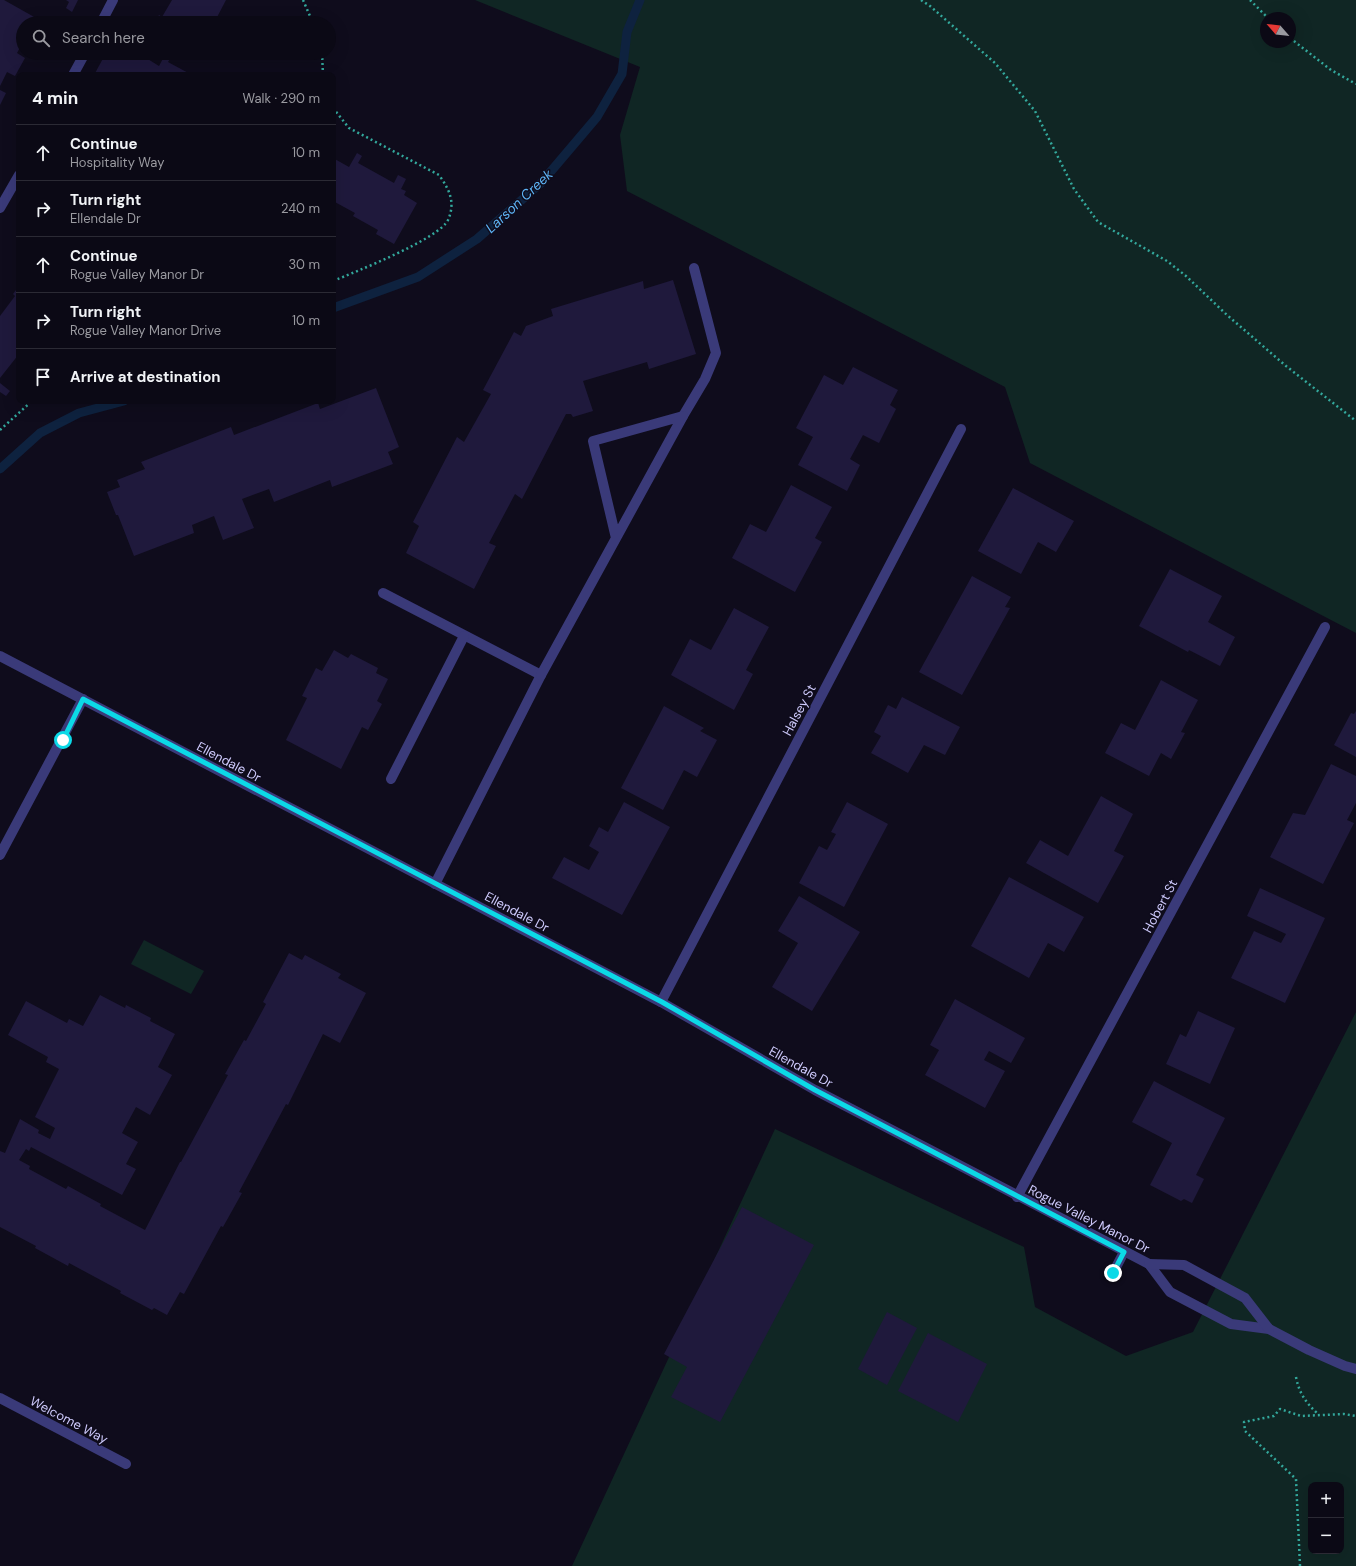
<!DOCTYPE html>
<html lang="en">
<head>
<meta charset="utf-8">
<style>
	:root { --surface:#0b0915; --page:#14121e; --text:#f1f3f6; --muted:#9a9aa0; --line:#2b2a34 }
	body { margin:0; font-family:"DM Sans",sans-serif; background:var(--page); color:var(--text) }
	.controls { position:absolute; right:12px; bottom:12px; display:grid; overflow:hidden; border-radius:8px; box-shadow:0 4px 16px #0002 }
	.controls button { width:36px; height:36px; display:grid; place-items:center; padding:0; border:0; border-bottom:1px solid var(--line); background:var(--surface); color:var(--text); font:20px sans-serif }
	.compass { position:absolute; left:1260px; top:12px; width:36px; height:36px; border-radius:50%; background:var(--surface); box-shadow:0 4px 16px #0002; rotate:298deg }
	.stop { position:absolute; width:12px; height:12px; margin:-9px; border:3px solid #0cd9e7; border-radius:50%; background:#fff }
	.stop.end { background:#0cd9e7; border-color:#fff; box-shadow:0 1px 4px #0008 }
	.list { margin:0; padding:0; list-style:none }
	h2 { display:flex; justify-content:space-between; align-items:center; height:52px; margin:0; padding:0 16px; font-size:17px }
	h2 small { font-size:13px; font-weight:400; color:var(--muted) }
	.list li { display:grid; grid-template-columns:26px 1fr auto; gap:12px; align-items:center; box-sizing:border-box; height:56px; padding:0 16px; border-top:1px solid var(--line) }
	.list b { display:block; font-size:15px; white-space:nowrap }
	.list p { margin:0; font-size:13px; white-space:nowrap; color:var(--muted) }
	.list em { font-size:13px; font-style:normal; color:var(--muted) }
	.icon { flex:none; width:22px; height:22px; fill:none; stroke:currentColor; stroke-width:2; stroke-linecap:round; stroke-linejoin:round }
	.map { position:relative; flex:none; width:1356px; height:1566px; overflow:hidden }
	.search { position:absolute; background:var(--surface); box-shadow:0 4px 16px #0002; left:16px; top:16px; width:320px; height:44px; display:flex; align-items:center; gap:10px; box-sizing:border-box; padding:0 14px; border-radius:22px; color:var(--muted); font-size:15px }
	.panel { position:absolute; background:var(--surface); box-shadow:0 4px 16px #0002; left:16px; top:72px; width:320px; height:332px; border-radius:8px }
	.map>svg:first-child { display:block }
</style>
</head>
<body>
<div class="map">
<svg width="1356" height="1566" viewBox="0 0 1356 1566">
	<rect width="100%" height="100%" fill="#0f0c1c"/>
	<g fill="#102624" fill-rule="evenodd">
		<path d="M475,0H1356V633L1030,463L1005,387L627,191L620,135L640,67ZM1266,18H1290V42H1266Z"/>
		<path d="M144,940L204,971L191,994L131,964Z"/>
		<path d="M1356,1012V1566H572L775,1129L1024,1247L1035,1307L1126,1356L1193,1332ZM1311,1485H1341V1551H1311Z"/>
	</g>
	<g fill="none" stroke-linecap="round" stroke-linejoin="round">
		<g stroke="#0e223f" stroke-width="9">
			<path d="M333,308L418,277L477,239L541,183L597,117L622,74L627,32L640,0"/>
			<path d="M0,469L40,433L79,413L124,401"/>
		</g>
	</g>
	<g fill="#1f193c">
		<path d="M0,0H4L36,18L33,23H23V42L17,53L25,58L15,76L7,72L0,86Z"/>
		<path d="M66,0H78L72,12L66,8L69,2Z"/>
		<path d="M172,0H226L214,23H154L159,15L162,17Z"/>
		<path d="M106,53H138L159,66L166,53H168L172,55L168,62L192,75H94Z"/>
		<path d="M0,90L6,93L0,105Z"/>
		<path d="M357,153L362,156L358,163L394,183L398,175L406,179L401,189L406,191L404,195L417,203L394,244L376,234L378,230L353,216L355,213L333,201V158L349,167Z"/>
		<path d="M673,280L696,354L649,369L647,362L583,381L593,411L573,417L571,414H566L522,499L515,494L489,543L496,546L474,589L406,553L419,526L413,522L457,437L464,442L491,394L483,390L514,332L521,336L526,326L553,316L551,309L643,281L644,289Z"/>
		<path d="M19,286V354L0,378V316L15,296L13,294Z"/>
		<path d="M853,367L898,390L890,405L896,409L879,443L863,435L850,459L860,465L847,491L798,465L813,437L796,428L824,375L843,385Z"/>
		<path d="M0,383L10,391L6,396L0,392Z"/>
		<path d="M376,388L399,447L388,452L393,464L332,487L330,480L274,502L269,489L242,499L254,528L223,540L214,516L192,525L194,533L134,556L118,515H116L107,492L120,487L117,480L145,469L141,462L231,427L234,435L318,403L320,409Z"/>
		<path d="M791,485L832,507L815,538L822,542L795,592L732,558L750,524L766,532Z"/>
		<path d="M1013,488L1074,521L1056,552L1038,542L1021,574L978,551Z"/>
		<path d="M1170,569L1222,596L1208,622L1235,637L1220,666L1189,650L1188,652L1139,626Z"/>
		<path d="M972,576L1011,597L1005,607L1010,608L962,695L919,672Z"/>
		<path d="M734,608L769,627L746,670L753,674L734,710L671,675L690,639L711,650Z"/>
		<path d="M334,650L348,658L351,654L378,668L376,673L388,679L377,701L382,704L368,730L362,727L341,769L286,740L307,698L302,696L316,668L322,671Z"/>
		<path d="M1161,680L1198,700L1181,732L1185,733L1171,759L1161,753L1149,776L1105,753L1121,723L1135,730Z"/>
		<path d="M902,697L960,727L945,755L924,745L908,773L871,753L881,736L874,732L888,705L896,709Z"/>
		<path d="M664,706L704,728L700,731L717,740L697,777L684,770L663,810L621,788Z"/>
		<path d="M1356,711V757L1334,745L1351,713L1354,714Z"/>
		<path d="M1331,764L1356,776V803L1347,820L1354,823L1323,884L1270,857L1293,813L1305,815Z"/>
		<path d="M1101,796L1133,814L1114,851L1124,856L1098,903L1026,863L1040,840L1068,856Z"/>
		<path d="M624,802L670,827L622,915L552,878L564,857L589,870L599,852L589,846L599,827L608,832Z"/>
		<path d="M847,802L888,824L844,907L799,883L819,846L827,850L836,834L831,832Z"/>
		<path d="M1009,877L1084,917L1064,952L1048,943L1029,978L971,946Z"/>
		<path d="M1260,888L1325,918L1285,1003L1231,978L1254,931L1281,943L1286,934L1247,916Z"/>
		<path d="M799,896L860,932L812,1011L772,987L798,943L778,931Z"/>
		<path d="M289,953L302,960L305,955L341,974L338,978L366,993L340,1043L323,1034L288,1105L286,1104L239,1192L242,1193L223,1227L221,1226L184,1294L180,1292L167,1315L154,1308L152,1310L120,1293L121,1291L69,1263L68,1266L35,1248L36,1246L0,1227V1151L5,1153L20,1119L39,1130L38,1133L50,1139L55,1128L35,1117L59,1069L46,1062L48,1057L8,1035L26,1001L67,1023L69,1019L83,1026L100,995L125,1008L126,1005L151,1018L150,1021L175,1034L158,1067L172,1075L150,1115L136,1107L122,1133L138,1142L126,1164L136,1169L122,1195L31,1147L29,1151L26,1149L19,1160L30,1166L29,1169L66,1189L68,1186L101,1204L100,1206L145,1230L180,1162H181L228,1075L225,1074L244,1040L246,1041L266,1004L263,1002Z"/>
		<path d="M955,999L1025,1038L1011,1063L989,1051L984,1060L1005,1071L985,1108L925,1075L939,1050L930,1045Z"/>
		<path d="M1198,1011L1235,1028L1210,1084L1166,1064L1180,1034L1186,1037Z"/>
		<path d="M1154,1081L1225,1118L1196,1175L1204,1179L1192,1203L1184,1199L1181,1201L1150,1185L1172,1143L1132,1122Z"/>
		<path d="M742,1207L814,1245L720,1422L671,1397L687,1367L664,1354Z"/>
		<path d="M887,1312L917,1328L887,1385L858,1369Z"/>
		<path d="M928,1333L987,1364L958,1422L898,1391Z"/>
	</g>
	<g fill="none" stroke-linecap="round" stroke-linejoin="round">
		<g stroke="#33a89c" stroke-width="2.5" stroke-dasharray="2 3" stroke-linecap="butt">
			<path d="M303,0L313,23"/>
			<path d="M921,0L930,6L995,63L1035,111L1074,189L1098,222L1167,261L1186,276L1227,315L1286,366L1356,421"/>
			<path d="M1250,0L1268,18"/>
			<path d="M1290,38L1331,70L1356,84"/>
			<path d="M322,53L323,75"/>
			<path d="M333,108L349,128L439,175C449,189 456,202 448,220C439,239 355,272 333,281"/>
			<path d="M0,430L32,401"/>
			<path d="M1296,1377C1299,1393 1306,1403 1318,1414"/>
			<path d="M1300,1566L1296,1479L1245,1431L1244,1422L1274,1416L1280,1409L1301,1416L1344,1414L1356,1416"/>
		</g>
		<g stroke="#3a3a79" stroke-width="10">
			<path d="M101,23L113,0"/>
			<path d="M73,75L85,53"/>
			<path d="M0,208L19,175"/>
			<path d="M683,416L705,379L716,353L694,268"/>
			<path d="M383,593L541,675L435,884"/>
			<path d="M541,675L683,416L593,441L616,538"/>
			<path d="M391,779L464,636"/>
		</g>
		<g stroke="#3a3a79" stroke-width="10">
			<path d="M0,656L661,1002L815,1090L1149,1264L1170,1292L1231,1324L1269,1329L1309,1350L1345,1366L1356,1369"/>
			<path d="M0,855L83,699"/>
			<path d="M661,1002L961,429"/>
			<path d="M1017,1197L1325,627"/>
			<path d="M1149,1264L1184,1265L1245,1298L1269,1329"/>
			<path d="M1113,1273L1124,1252"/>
			<path d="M0,1398L126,1464"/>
		</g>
	</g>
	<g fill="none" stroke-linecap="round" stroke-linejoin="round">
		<path stroke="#0cd9e7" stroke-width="5" d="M63,740L83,699L662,1002L815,1090L1124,1252L1113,1273"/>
	</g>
	<g text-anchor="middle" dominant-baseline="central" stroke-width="3" stroke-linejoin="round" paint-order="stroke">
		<g font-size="13" fill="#cecafc" stroke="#0f0c1c">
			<text transform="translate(799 710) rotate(-62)">Halsey St</text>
			<text transform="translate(229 762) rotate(28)">Ellendale Dr</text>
			<text transform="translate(1160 906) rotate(-62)">Hobert St</text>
			<text transform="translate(517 912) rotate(28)">Ellendale Dr</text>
			<text transform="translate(801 1067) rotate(29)">Ellendale Dr</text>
			<text transform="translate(1089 1219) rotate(27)">Rogue Valley Manor Dr</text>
			<text transform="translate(69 1420) rotate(28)">Welcome Way</text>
		</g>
		<g font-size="14" font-style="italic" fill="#5eb5f7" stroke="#0f0c1c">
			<text transform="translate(519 201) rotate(-43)">Larson Creek</text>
		</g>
	</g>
</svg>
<div class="controls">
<button>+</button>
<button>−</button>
</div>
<svg class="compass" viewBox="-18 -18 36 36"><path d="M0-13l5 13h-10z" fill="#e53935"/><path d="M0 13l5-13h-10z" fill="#9a9aa0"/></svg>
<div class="stop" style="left:63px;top:740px"></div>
<div class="stop end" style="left:1113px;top:1273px"></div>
<div class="search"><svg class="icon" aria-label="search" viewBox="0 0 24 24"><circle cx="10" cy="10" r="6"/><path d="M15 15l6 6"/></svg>Search here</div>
<section class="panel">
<h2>4 min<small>Walk · 290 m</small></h2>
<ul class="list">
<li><svg class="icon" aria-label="ahead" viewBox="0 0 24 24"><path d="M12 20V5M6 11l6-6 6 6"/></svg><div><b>Continue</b><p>Hospitality Way</p></div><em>10 m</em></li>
<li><svg class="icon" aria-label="right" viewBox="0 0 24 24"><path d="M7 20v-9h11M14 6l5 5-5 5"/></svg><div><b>Turn right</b><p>Ellendale Dr</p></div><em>240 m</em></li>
<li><svg class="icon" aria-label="ahead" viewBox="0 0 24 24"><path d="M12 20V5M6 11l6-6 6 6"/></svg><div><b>Continue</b><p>Rogue Valley Manor Dr</p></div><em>30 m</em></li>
<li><svg class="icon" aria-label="right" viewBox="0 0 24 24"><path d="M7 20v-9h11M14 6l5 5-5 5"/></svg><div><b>Turn right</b><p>Rogue Valley Manor Drive</p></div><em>10 m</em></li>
<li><svg class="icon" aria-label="arrive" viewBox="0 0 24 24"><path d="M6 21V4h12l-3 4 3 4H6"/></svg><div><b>Arrive at destination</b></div></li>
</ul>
</section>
</div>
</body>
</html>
